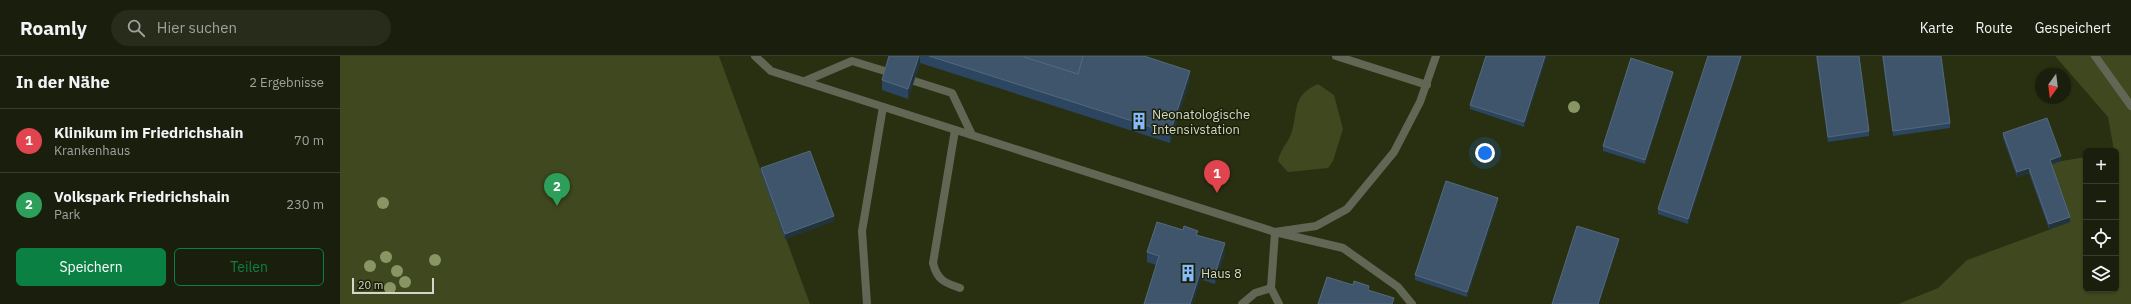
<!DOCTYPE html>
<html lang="de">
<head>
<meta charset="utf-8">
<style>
	:root { --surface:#1a1f0d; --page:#272c1b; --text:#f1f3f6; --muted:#9fa29d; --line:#383d2e; --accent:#0b8043 }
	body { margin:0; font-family:"IBM Plex Sans",sans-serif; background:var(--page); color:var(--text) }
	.controls { position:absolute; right:12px; bottom:12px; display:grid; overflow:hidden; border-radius:6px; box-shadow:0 1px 3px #0004 }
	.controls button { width:36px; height:36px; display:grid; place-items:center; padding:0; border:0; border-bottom:1px solid var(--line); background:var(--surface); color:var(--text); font:20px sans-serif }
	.compass { position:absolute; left:1695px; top:12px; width:36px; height:36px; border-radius:50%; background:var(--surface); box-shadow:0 1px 3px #0004; rotate:194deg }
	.scale { position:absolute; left:12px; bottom:10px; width:82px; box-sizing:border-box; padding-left:4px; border:2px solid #d3d7c9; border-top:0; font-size:11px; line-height:14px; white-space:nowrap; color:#d3d7c9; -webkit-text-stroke:3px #1a1f07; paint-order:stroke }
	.you { position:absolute; left:1145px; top:97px; width:14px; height:14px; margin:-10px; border:3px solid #fff; border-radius:50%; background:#1a73e8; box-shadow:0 0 0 6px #1a73e833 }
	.badge { display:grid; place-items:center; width:26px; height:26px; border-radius:50%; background:var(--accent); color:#fff; font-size:13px; font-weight:700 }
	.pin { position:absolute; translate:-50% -33px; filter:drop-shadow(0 1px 2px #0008) }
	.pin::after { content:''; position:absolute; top:21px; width:14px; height:12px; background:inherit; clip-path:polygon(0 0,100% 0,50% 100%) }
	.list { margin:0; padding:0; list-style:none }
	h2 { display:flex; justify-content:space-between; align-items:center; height:52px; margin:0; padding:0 16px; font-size:17px }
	h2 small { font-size:13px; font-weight:400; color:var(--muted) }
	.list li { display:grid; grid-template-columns:26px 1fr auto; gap:12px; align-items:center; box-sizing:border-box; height:64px; padding:0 16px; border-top:1px solid var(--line) }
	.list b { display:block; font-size:15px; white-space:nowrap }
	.list p { margin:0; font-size:13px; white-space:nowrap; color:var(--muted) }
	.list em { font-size:13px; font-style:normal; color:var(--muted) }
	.actions { display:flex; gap:8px; padding:12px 16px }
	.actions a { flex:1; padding:9px 0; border:1px solid var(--accent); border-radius:6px; text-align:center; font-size:14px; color:var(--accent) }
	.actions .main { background:var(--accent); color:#fff }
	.icon { flex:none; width:22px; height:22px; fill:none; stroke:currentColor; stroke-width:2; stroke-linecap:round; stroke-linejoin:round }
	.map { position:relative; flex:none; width:1791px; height:248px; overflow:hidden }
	header { display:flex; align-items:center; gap:24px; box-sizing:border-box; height:56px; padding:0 20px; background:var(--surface); border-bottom:1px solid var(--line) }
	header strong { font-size:19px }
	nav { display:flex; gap:22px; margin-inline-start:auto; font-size:14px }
	.search { width:280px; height:36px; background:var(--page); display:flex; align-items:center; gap:10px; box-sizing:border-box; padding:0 14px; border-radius:22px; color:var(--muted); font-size:15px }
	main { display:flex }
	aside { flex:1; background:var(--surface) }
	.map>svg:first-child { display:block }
</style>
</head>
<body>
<header>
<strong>Roamly</strong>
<div class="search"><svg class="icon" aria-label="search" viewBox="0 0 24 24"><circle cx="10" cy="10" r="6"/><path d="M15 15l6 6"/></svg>Hier suchen</div>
<nav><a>Karte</a><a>Route</a><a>Gespeichert</a></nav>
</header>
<main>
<aside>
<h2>In der Nähe<small>2 Ergebnisse</small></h2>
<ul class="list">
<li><span class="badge" style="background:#e0444e">1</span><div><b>Klinikum im Friedrichshain</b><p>Krankenhaus</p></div><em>70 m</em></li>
<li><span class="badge" style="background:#2e9e5b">2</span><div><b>Volkspark Friedrichshain</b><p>Park</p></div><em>230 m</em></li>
</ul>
<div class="actions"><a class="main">Speichern</a><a>Teilen</a></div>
</aside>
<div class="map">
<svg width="1791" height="248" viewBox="0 0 1791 248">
	<rect width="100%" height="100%" fill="#232911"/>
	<path fill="#293011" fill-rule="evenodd" d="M379,0H1715L1768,61L1774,95H1746V101L1721,105L1730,166L1627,204L1598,232L1558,248H470ZM1701,18H1725V42H1701Z"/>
	<g fill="#3f481e">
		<path d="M0,0H379L470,248H0Z"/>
		<path d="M1715,0H1791V248H1558L1598,232L1627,204L1730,166L1710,109L1721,105L1746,101V233H1776V95H1774L1768,61Z"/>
		<path d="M978,28L994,39L1003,73L993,105L988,112L948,116L938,105C940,96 944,91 949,83C960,61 948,41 978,28Z"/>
	</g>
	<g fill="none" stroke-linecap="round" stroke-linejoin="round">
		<g stroke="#626755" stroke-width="8">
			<path d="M415,0L431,15L935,176L976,170L1007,153L1054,96L1080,46L1096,0"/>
			<path d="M996,0L1087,29"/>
			<path d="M1755,0L1791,50"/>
			<path d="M465,25L512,5L548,16"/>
			<path d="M574,25L612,37L632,79"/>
			<path d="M615,74L593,207C597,224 605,227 620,232"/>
			<path d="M527,248L522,175L543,51"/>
			<path d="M902,248L915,237L931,232"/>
			<path d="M939,248L931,232L935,176L1003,192L1058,231L1072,248"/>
		</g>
	</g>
	<g fill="#899563">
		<circle cx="1234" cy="51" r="6"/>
		<circle cx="43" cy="147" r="6"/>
		<circle cx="46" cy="201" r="6"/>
		<circle cx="95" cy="204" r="6"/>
		<circle cx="30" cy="210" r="6"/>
		<circle cx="57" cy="215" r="6"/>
		<circle cx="65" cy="226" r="6"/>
		<circle cx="50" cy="232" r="6"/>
	</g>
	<g fill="#2c4561">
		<path d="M549,0H804L850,24L830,87L580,7L568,43L542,34V24Z"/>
		<path d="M1207,0L1184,71L1130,53V49Z"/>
		<path d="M1368,0H1402L1348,168L1318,158V153Z"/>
		<path d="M1476,0H1519L1529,75V80L1488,86Z"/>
		<path d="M1542,0H1601L1610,67V72L1553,80Z"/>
		<path d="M1333,21L1305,108L1263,95V90Z"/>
		<path d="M1663,77L1721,105L1711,109L1730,166L1709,173L1689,117L1677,121L1663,82Z"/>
		<path d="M421,112L494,165L445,183L421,117Z"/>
		<path d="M1158,147L1127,241L1075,224V219Z"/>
		<path d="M843,174L858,179L885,197L875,228L807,206V196Z"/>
	</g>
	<g fill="#21333c">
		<path d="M579,0H580V7L568,43V33Z"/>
		<path d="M1205,0H1207L1184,71V66Z"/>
		<path d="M1401,0H1402L1348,168V163Z"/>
		<path d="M850,15V24L830,87V77Z"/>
		<path d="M1333,16V21L1305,108V104Z"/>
		<path d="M1721,100V105L1710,109V104Z"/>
		<path d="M1689,112V117L1677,121V116Z"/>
		<path d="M1158,142V147L1127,241V236Z"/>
		<path d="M494,160V165L445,183V178Z"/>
		<path d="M1730,161V166L1709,173V168Z"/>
		<path d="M1279,183V187L1259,248H1258Z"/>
		<path d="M885,187V197L875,228V218Z"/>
		<path d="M861,214V223L853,248H850Z"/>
	</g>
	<g fill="#3e556c" stroke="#55697b">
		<path d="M549,0H579L568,33L542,24Z"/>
		<path d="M589,0H684H683L738,18L743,0H804L850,15L830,77Z"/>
		<path d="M684,0H743L738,18L684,1Z"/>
		<path d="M1146,0H1205L1184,66L1130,49Z"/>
		<path d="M1368,0H1401L1348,163L1318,153Z"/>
		<path d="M1477,0H1519L1529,75L1488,81Z"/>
		<path d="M1543,0H1601L1610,67L1553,75Z"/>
		<path d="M1291,2L1333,16L1305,104L1263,90Z"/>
		<path d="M1707,62L1721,100L1710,104L1730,161L1709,168L1689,112L1677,116L1663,77Z"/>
		<path d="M470,95L494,160L445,178L421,112Z"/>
		<path d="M1106,125L1158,142L1127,236L1075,219Z"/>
		<path d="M817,166L843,174L844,170L858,175L856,179L885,187L875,218L861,214L850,248H804L819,200L807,196Z"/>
		<path d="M1237,170L1279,183L1258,248H1212Z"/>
		<path d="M987,221L1013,229L1014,225L1029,230L1028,234L1054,242L1052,248H978Z"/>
	</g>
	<defs>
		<g id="building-bare" transform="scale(1.38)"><path d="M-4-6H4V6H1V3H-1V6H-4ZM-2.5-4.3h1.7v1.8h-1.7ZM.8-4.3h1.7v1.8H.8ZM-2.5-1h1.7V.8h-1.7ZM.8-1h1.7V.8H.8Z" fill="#85bbfb" stroke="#1a1f07" stroke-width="2.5" paint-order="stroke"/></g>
	</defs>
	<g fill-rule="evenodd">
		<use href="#building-bare" x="799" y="65"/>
		<use href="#building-bare" x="848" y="217"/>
	</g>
	<g text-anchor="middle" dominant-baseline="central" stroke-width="3" stroke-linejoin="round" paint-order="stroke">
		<g font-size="13" fill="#d3d7c9" stroke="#1a1f07" text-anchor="start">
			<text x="812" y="58">Neonatologische<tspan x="812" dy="15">Intensivstation</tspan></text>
			<text x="861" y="217">Haus 8</text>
		</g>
	</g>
</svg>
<div class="controls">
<button>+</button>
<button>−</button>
<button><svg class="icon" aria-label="locate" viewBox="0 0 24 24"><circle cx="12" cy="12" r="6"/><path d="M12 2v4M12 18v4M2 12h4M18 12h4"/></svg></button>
<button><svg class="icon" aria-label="layers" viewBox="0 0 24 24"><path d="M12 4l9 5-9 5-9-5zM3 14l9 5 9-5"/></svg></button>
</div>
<svg class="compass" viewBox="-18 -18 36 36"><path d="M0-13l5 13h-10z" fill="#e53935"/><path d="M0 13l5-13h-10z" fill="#9fa29d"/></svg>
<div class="scale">20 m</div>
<div class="you"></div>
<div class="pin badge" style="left:877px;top:137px;background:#e0444e">1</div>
<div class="pin badge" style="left:217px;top:150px;background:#2e9e5b">2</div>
</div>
</main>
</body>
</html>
